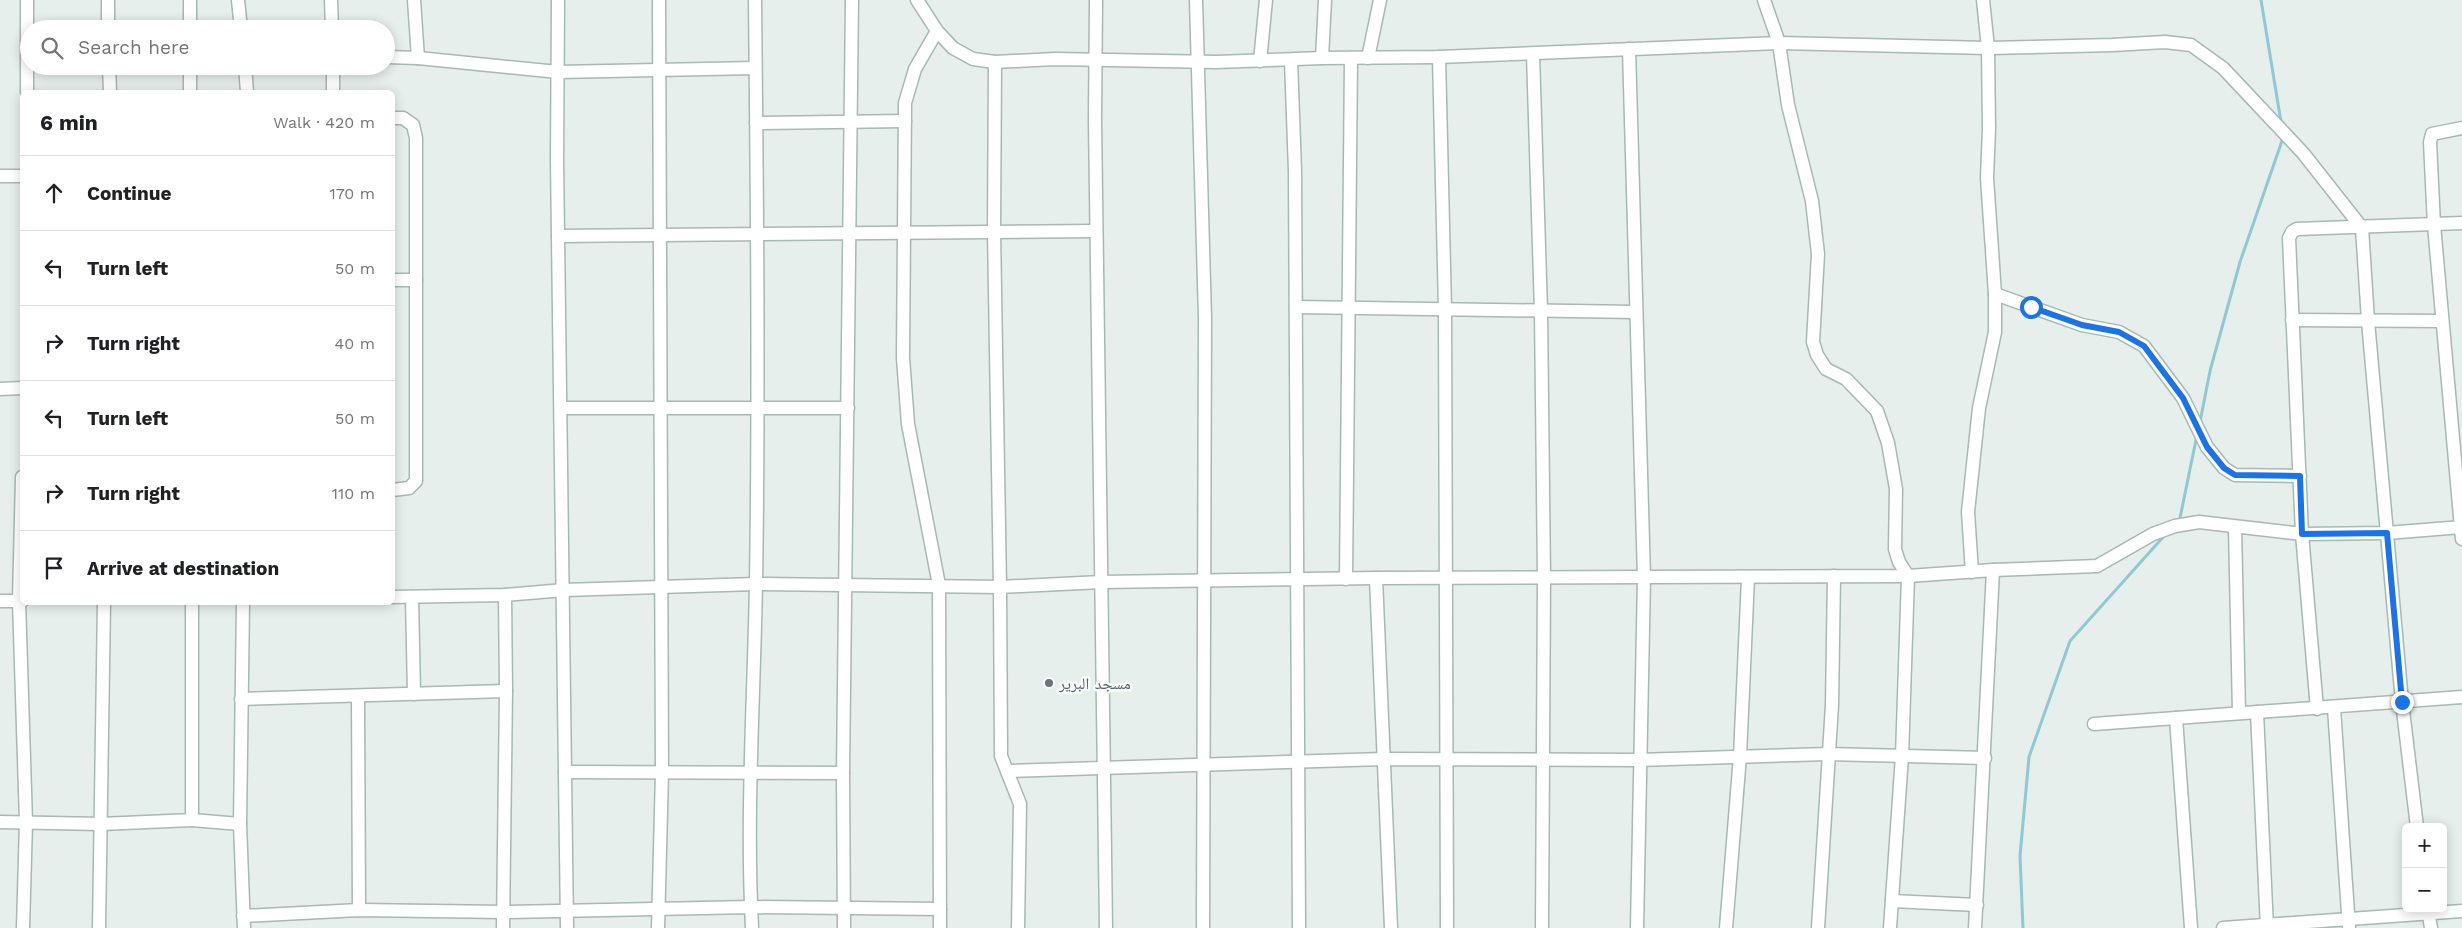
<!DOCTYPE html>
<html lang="en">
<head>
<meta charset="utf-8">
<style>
	:root { --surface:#fff; --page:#f2f2f2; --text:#202124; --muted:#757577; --line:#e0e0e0 }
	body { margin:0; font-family:"Work Sans","Noto Naskh Arabic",sans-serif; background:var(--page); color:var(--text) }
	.controls { position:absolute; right:15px; bottom:15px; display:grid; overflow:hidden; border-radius:8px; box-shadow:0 2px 12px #0003 }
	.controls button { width:45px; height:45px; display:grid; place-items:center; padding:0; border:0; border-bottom:1px solid var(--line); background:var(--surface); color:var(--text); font:25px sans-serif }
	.stop { position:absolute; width:15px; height:15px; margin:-11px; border:4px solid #1a73e8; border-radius:50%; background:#fff }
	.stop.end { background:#1a73e8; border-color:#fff; box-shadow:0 1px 5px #0008 }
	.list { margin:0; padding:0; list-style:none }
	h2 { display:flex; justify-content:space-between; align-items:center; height:65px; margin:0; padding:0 20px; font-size:21px }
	h2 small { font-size:16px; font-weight:400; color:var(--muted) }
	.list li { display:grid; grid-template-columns:32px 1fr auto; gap:15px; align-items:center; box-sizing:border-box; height:75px; padding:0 20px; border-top:1px solid var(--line) }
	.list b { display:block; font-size:19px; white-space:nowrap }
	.list em { font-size:16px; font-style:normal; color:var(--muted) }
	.icon { flex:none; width:28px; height:28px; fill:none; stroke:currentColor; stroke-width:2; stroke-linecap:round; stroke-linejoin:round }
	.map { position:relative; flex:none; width:2462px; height:928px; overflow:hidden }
	.search { position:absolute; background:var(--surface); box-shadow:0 2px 12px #0003; left:20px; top:20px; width:375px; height:55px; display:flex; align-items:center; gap:12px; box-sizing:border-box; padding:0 18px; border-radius:28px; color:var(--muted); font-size:19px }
	.panel { position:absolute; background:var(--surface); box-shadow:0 2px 12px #0003; left:20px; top:90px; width:375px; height:515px; border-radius:8px }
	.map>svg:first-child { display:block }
</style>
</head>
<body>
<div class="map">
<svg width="2462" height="928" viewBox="0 0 2462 928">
	<rect width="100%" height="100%" fill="#e6efeb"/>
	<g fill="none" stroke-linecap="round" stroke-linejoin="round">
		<g stroke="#8ec9d4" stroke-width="3">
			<path d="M2261,0L2281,122"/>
			<path d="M2200,422L2210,371L2240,262L2283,138"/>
			<path d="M2178,521L2180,518L2197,435"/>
			<path d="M2023,928L2020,856L2029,757L2070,641L2165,535"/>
		</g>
		<g stroke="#a8b8b2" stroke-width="15">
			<g id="street">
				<path d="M108,0V29"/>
				<path d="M190,0V29"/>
				<path d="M238,0L241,29"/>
				<path d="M331,0L332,29"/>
				<path d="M558,0L557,160L567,928"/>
				<path d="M917,0L937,31L953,48L973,59L995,62L1055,59L1216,62L1322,58L1439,57L1779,43L1988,48L2112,45L2165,42L2191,45L2223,68L2303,153L2362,228L2368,321L2402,702L2417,827"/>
				<path d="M1096,0L1095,120L1106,928"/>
				<path d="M1196,0L1205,318L1203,928"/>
				<path d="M1764,0L1779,43L1788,105L1812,201L1818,254L1813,342L1817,355L1826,369L1846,379L1877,411L1888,443L1896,489L1895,549L1899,562L1908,576L1902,756L1890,928"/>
				<path d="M937,31L915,69L905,103L903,358L908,424L939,585L940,928"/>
				<path d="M1629,49L1644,578L1637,928"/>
				<path d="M1533,54L1541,311L1544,577L1542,928"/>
				<path d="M386,57L418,58L414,0"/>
				<path d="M1439,57L1445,309L1447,928"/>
				<path d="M418,58L558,72L755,68"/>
				<path d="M1322,58L1325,0"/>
				<path d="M1368,58L1380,0"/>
				<path d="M1291,60L1295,171L1299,928"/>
				<path d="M1260,61L1266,0"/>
				<path d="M995,62L994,231L1000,587L1001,756L1020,804L1018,928"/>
				<path d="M109,66L110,92"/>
				<path d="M190,66V92"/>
				<path d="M245,66L247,92"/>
				<path d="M27,92V0"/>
				<path d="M333,92V66"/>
				<path d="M392,118H403L413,125L416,138V481L409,488L392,490"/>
				<path d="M756,123L905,121"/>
				<path d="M2462,128L2432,134L2430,142L2434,225L2462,539"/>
				<path d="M0,176H22"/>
				<path d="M558,236L1096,231"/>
				<path d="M392,280H416"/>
				<path d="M1995,294L2082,325L2119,332L2144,346L2183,398L2207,447L2224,468L2235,475L2300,476"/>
				<path d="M1296,307L1635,312"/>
				<path d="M2292,320L2442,321"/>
				<path d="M0,389L22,388"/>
				<path d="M561,408H848"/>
				<path d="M22,477L19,601L26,822L23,928"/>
				<path d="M2235,527L2239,713"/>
				<path d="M1972,572L1968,512L1979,408L1995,332V294L1987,178L1989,129L1988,48L1983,0"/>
				<path d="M1376,578L1391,928"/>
				<path d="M1346,579L1351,58"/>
				<path d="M392,597L505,595L564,590L756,584L1000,587L1101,582L1376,578L1908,576L1993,570L2097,566L2153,534L2175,526L2199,522L2302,534L2387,533L2462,527"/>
				<path d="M412,597L414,694"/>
				<path d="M0,601H22"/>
				<path d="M243,602L240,824L244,928"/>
				<path d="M358,696L359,910"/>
				<path d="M241,699L506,691"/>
				<path d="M2334,708L2349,928"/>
				<path d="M2317,709L2302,534L2289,238L2292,232L2297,229L2462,223"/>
				<path d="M2257,712L2267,928"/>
				<path d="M2176,718L2191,928"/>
				<path d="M2094,724L2462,697"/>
				<path d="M1007,771L1383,759L1639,760L1827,754L1985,758"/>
				<path d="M565,772L843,773"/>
				<path d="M192,820L240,824"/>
				<path d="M0,822L101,824L192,820V602"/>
				<path d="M1892,901L1977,905"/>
				<path d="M2428,909L2431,928"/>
				<path d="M243,916L359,910L504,912L751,907L940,909"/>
				<path d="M99,928L104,602"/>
				<path d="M503,928L506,691L505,595"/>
				<path d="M658,928L662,772L659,0"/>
				<path d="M752,928C746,813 754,698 756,583C759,389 757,194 755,0"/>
				<path d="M844,928L843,773L852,0"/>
				<path d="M1726,928L1740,756L1748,578"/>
				<path d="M1818,928L1832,705L1834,576"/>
				<path d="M1975,928L1993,570"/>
				<path d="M2223,928L2462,911"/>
			</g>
		</g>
		<use href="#street" stroke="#fff" stroke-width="12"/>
	</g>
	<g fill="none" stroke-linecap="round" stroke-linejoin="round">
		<path stroke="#1a73e8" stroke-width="6" d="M2031,307L2082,325L2119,332L2144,346L2183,398L2207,447L2224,468L2235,475L2300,476L2302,534L2387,533L2402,702"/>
	</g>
	<circle fill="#6b7280" stroke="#f7fbf9" stroke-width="2" cx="1049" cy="683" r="5"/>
	<g text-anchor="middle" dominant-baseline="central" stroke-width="5" stroke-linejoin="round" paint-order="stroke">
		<g font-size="16" fill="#5b616d" stroke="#f7fbf9" text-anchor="start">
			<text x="1059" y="683">مسجد البرير</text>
		</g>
	</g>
</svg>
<div class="controls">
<button>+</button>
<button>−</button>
</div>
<div class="stop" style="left:2031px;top:307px"></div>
<div class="stop end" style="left:2402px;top:702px"></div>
<div class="search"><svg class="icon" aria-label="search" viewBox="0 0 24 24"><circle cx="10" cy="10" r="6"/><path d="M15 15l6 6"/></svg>Search here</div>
<section class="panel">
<h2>6 min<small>Walk · 420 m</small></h2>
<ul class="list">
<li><svg class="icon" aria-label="ahead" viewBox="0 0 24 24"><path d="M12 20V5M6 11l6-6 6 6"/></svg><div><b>Continue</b></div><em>170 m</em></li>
<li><svg class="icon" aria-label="left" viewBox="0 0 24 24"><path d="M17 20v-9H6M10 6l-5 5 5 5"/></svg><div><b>Turn left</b></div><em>50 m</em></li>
<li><svg class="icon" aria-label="right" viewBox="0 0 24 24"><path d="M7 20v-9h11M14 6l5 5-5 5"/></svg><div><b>Turn right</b></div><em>40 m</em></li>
<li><svg class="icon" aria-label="left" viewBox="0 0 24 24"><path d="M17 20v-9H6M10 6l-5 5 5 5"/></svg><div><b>Turn left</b></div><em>50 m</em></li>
<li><svg class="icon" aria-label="right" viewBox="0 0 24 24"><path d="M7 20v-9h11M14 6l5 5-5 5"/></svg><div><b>Turn right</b></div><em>110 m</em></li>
<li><svg class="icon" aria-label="arrive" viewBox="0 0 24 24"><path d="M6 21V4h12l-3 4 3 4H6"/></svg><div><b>Arrive at destination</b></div></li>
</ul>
</section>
</div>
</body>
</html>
